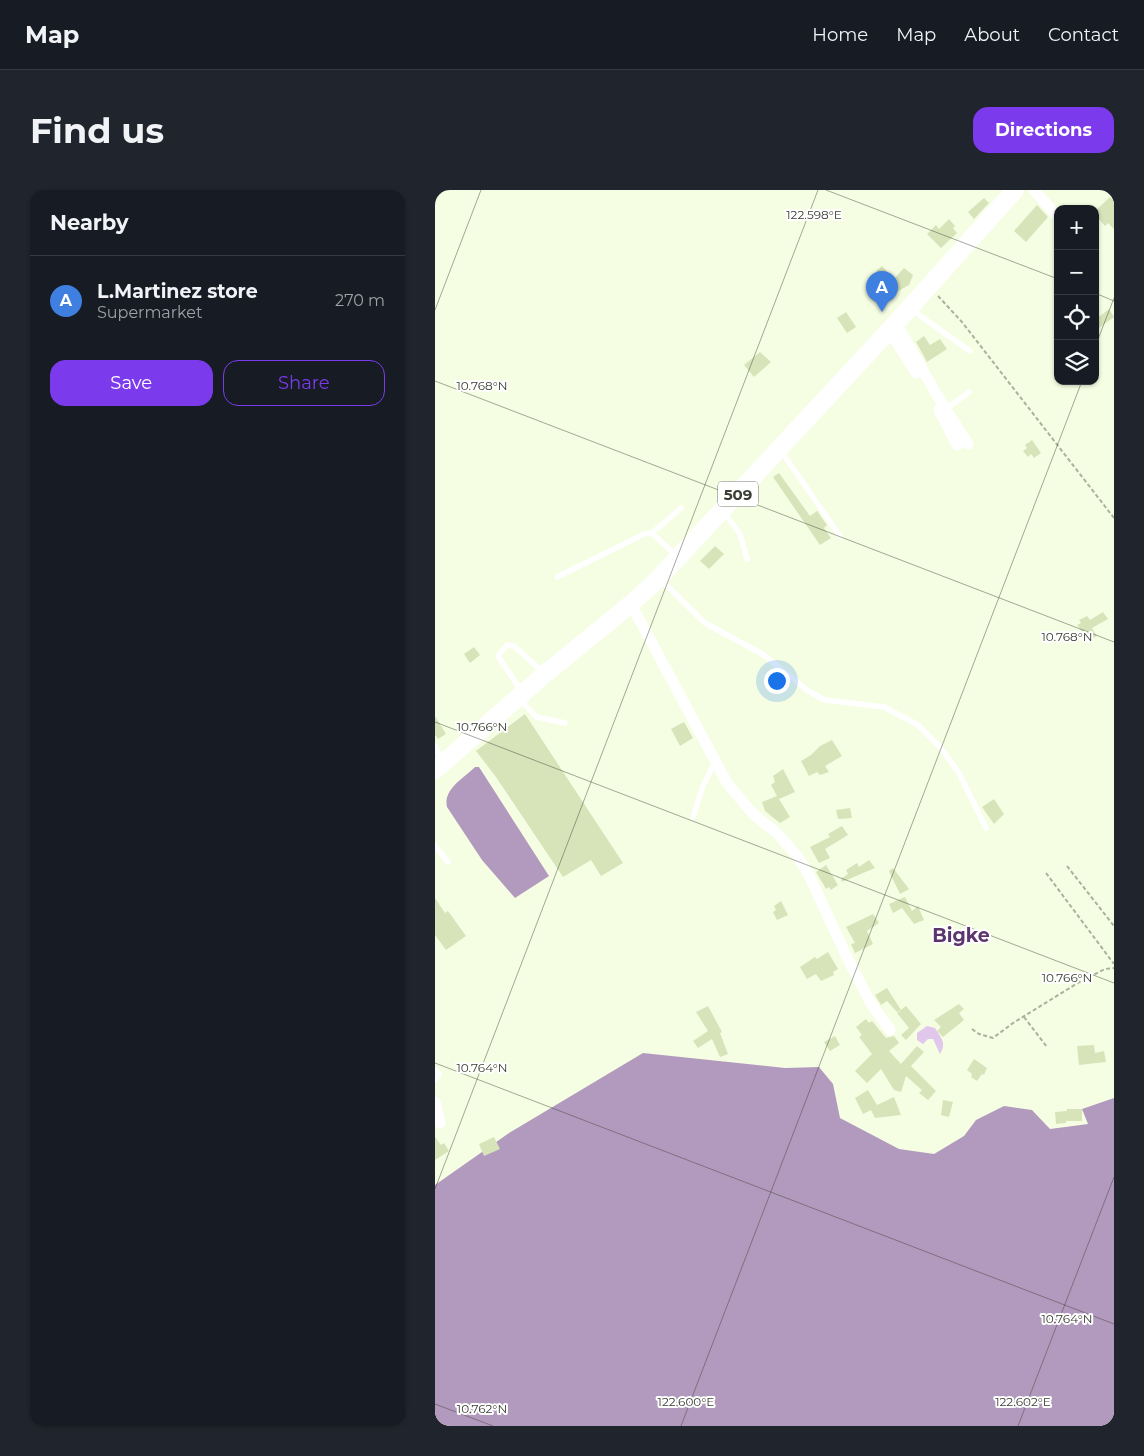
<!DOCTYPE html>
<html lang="en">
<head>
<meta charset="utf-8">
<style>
	:root { --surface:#171b24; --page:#20242c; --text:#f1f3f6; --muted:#9ea1a6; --line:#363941; --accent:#7c3aed }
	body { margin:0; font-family:Montserrat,sans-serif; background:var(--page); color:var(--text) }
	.controls { position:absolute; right:15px; top:15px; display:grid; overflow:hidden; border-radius:10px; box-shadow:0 1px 4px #0004 }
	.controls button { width:45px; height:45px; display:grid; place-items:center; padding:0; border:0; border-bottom:1px solid var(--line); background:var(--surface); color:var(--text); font:25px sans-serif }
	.you { position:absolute; left:341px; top:490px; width:18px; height:18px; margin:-12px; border:4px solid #fff; border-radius:50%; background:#1a73e8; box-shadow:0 0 0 8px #1a73e833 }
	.badge { display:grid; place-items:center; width:32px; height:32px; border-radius:50%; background:var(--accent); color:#fff; font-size:16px; font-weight:700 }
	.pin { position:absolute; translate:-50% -41px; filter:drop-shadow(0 1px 2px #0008) }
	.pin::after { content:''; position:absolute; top:26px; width:18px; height:15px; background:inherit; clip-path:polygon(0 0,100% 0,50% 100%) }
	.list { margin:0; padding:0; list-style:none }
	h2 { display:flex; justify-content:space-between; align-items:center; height:65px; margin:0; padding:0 20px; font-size:21px }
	h2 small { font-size:16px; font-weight:400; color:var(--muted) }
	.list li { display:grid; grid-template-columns:32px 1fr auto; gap:15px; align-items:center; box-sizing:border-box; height:90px; padding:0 20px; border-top:1px solid var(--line) }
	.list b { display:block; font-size:19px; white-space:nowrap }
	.list p { margin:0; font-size:16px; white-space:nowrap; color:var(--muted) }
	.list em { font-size:16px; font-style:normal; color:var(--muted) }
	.actions { display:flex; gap:10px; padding:15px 20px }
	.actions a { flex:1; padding:11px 0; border:1px solid var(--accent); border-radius:15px; text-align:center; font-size:18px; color:var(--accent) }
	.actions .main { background:var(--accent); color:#fff }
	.icon { flex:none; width:28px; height:28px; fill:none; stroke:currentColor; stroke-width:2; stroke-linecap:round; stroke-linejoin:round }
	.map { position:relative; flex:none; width:679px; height:1236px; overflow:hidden; border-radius:15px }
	header { display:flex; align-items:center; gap:30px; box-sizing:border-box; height:70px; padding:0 25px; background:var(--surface); border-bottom:1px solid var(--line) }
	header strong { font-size:24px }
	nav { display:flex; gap:28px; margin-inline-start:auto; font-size:18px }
	.intro { display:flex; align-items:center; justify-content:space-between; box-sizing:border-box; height:120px; padding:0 30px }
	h1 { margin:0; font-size:35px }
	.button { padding:12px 22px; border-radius:15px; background:var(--accent); color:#fff; font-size:18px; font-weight:700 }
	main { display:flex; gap:30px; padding:0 30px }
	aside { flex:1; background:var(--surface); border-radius:15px; box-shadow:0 1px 4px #0004 }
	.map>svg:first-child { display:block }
</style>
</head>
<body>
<header>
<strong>Map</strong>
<nav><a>Home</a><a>Map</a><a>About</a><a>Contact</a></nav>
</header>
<div class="intro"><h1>Find us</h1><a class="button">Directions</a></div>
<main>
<aside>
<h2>Nearby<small></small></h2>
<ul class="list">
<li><span class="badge" style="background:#3f7fe0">A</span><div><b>L.Martinez store</b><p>Supermarket</p></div><em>270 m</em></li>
</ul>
<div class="actions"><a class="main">Save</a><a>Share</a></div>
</aside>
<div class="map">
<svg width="679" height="1236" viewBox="0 0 679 1236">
	<rect width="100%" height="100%" fill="#f5fee3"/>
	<path fill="#e0c7eb" d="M492,836L500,838C506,848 512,853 505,864L498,849H493L488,854L482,850V843Z"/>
	<g fill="#b29abe">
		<path d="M40,577H44L114,686L80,708L47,670L12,617C8,599 28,589 40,577Z"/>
		<path d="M208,863L350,878L384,877L398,894L405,928L464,959L499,964L529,946L541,930L569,916L597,920L615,939L653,934L647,919L679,908V1236H0V995L74,943Z"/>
	</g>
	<g fill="#d7e4ba">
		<path d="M675,7L679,11V39L673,33L670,36L660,25V21Z"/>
		<path d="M549,8L554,13L539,29L533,22Z"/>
		<path d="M602,15L613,27L591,52L579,41Z"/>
		<path d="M514,29L520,36L518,38L522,43L506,58L492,44L501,35L504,39Z"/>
		<path d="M447,76L459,89L469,78L478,85L474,95L449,109L439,95L448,88L441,81Z"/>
		<path d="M674,119L679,127L660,141V130Z"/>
		<path d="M411,122L421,137L412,143L402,128Z"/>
		<path d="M489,146L495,155L505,149L512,159L492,172L481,152Z"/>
		<path d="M325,162L336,172L319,187L309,175Z"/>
		<path d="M597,250L606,263L599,268L596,264L593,267L588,261L592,258L590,255Z"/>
		<path d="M344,283L375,326L382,321L392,335L389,338L396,348L385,355L338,287Z"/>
		<path d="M280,356L289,364L274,379L265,371Z"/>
		<path d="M668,422L673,429L657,438L662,446L654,450L642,435L646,433L644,430L652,426L655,430Z"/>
		<path d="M39,457L45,465L35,473L29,464Z"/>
		<path d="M90,524L188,673L166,686L156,670L128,687L61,587L41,561Z"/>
		<path d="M0,526L11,544L3,549L0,545Z"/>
		<path d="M249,532L258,548L245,556L236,539Z"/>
		<path d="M397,550L407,566L390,576L394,582L385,585L382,582L374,586L366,571L376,565L385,556Z"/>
		<path d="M348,579L360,602L344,609L355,627L345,633L330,621L327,612L342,606L336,595L340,592L338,586Z"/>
		<path d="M559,609L569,624L559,634L547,617Z"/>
		<path d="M415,618L417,628L403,629L401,620Z"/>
		<path d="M407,636L413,645L390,659L395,668L384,673L375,657L395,647L393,644Z"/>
		<path d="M434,670L440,678L407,692L406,689L413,684L411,680L422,673L424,677Z"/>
		<path d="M391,675L403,695L396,700L394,697L391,699L381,682Z"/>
		<path d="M458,678L474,699L465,704L454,681Z"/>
		<path d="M470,707L477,721L483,716L489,730L479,734L467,718L458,723L454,714Z"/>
		<path d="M0,708L10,723L13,721L31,746L11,760L0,745Z"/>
		<path d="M346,711L353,725L342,730L338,722L341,720L339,716Z"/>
		<path d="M438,724L444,733L432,741L438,754L420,763L416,754L420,753L411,737Z"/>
		<path d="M393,762L403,779L398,782L399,785L386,791L381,784L372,789L365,777L380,767L382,769Z"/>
		<path d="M452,798L466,820L462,822L452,811L446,815L440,805Z"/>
		<path d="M524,814L529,819L524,823L529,830L508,847L502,841L506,837L499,830Z"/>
		<path d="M273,816L287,842L285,843L293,864L285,867L277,849L263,858L258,851L273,841L261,822Z"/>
		<path d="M471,816L486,834L471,850L466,845L474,838L462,823Z"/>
		<path d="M431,829L434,833L437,831L451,848L459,846L464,853L454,861L466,874L482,856L489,862L476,876L501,901L493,910L484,903L487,900L471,886L466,902L459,900L446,879L432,893L420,881L437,864L424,847L427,845L421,837Z"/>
		<path d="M400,846L405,855L395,861L389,852Z"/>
		<path d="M659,855L660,863L669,861L671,872L644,875L642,856Z"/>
		<path d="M539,869L552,878L549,885L547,884L542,891L536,887L537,884L532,880Z"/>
		<path d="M433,900L442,915L459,907L466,925L440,928L436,920L428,924L420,908Z"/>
		<path d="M508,910L518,912L514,927L506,925Z"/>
		<path d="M632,919H647V931H631V933L621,934L620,922L632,921Z"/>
		<path d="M0,947L6,955L9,953L14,961L0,970Z"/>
		<path d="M59,947L65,959L49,966L44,954Z"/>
	</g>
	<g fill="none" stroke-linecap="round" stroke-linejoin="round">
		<g stroke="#aab19d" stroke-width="2" stroke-dasharray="4 2.5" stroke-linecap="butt">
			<path d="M503,106L527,132L679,328"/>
			<path d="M632,676L679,736"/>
			<path d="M611,683L679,774"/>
			<path d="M589,827L612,857"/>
			<path d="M537,839L544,844L558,848L578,833L646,791L670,779L679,778"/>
		</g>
		<g stroke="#fff" stroke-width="5.5">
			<path d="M477,120L535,161"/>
			<path d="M511,219L534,202"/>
			<path d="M346,261L405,346"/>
			<path d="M289,322L305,344L312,369"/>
			<path d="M217,343L246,318"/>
			<path d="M122,387L209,344L217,343L241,366"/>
			<path d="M225,389L270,433L329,465L373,501L390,510L449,517L483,535L505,557L524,583L551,638"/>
			<path d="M87,502L63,466L72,455L79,456L109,483"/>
			<path d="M85,509L101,527L130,533"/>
			<path d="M0,556L7,571"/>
			<path d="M258,627L268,596L280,572"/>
			<path d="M0,656L13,672"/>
			<path d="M0,880L4,884L0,890"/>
		</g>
		<g stroke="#fff" stroke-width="11">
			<path d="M599,0L623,27"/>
			<path d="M461,133L502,205L533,254"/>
			<path d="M454,140L481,183"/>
			<path d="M504,220L522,255"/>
			<path d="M196,414L292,593L319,625L342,643L362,666L373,683L411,765L435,812L455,840"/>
			<path d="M0,912L5,933"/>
		</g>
		<path stroke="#fff" stroke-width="18" d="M0,580L110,484L196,414L224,388L461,133L580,0"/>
	</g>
	<path fill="none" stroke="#3a3e33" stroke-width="1" stroke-opacity="0.45" d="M391,0L623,89M660,103L679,111M0,120L46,0M660,157L679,108M0,191L679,452M0,532L679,793M0,873L679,1134M0,999L383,0M0,1214L58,1236M246,1236L647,191M583,1236L679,987"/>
	<g text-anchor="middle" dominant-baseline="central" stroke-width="4" stroke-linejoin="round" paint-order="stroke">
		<rect fill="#fff" stroke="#757870" stroke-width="1" x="283" y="291.5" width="40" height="25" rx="4"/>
		<g font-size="15" font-weight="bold" fill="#3a3e33">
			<text x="303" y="304">509</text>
		</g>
		<g font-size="19" font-weight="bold" fill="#5c356c" stroke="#fff">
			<text x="526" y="745">Bigke</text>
		</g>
	</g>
	<g font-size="12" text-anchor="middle" fill="#3a3e33" stroke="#fff" stroke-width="4" stroke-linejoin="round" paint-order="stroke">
		<text x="379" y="29">122.598°E</text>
		<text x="47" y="200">10.768°N</text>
		<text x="632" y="451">10.768°N</text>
		<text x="47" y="541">10.766°N</text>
		<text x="632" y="792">10.766°N</text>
		<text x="47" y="882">10.764°N</text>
		<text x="632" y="1133">10.764°N</text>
		<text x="251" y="1216">122.600°E</text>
		<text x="588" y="1216">122.602°E</text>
		<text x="47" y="1223">10.762°N</text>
	</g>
</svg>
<div class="controls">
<button>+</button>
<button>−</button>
<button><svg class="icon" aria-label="locate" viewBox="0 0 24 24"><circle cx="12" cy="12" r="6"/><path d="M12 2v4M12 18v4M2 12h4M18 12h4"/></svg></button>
<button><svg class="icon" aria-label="layers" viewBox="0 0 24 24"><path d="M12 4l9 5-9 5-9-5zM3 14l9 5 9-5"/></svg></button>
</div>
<div class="you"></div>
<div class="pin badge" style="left:447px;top:122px;background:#3f7fe0">A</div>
</div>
</main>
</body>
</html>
